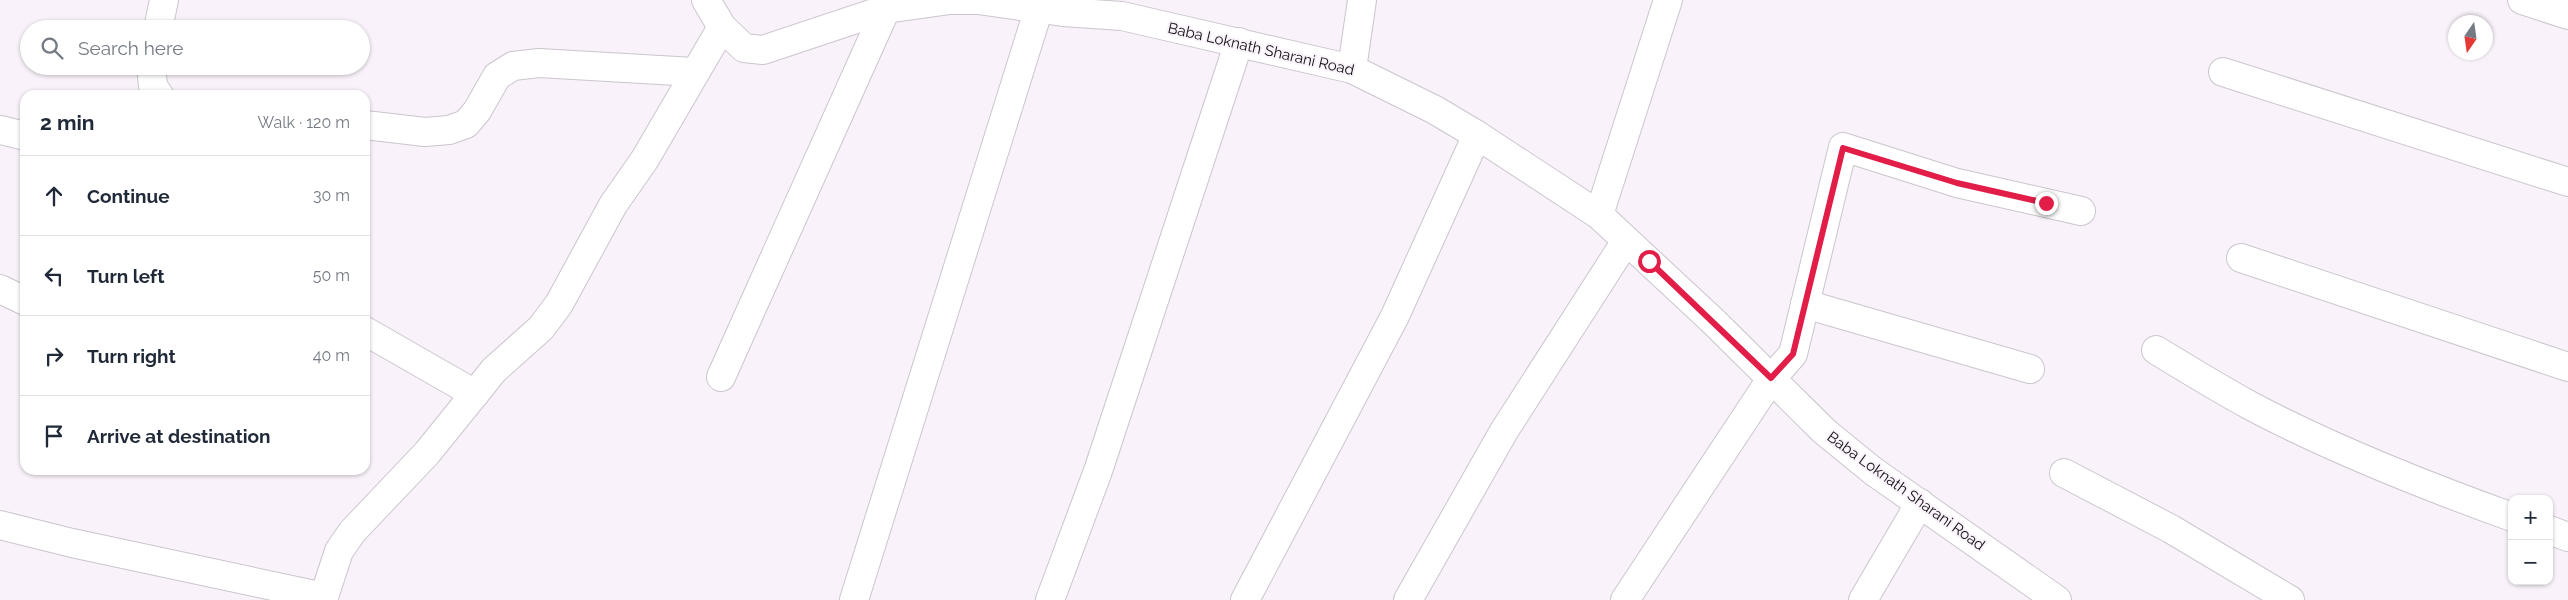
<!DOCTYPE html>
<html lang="en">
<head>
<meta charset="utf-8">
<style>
	:root { --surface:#fff; --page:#f2f2f3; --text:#1f2937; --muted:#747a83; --line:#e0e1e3 }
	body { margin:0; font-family:Raleway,sans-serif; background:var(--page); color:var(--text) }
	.controls { position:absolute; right:15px; bottom:15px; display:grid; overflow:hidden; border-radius:10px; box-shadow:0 1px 4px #0004 }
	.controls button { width:45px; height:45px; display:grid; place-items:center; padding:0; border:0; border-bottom:1px solid var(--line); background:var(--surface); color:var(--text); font:25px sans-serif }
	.compass { position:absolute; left:2448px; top:15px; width:45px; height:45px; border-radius:50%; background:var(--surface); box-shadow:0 1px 4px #0004; rotate:193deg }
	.stop { position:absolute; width:15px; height:15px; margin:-11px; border:4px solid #e11d48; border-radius:50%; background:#fff }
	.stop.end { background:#e11d48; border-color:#fff; box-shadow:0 1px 5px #0008 }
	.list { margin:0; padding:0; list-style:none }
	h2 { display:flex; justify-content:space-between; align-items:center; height:65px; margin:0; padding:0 20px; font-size:21px }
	h2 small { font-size:16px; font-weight:400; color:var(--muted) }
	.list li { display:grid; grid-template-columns:32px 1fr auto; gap:15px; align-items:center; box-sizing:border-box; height:80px; padding:0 20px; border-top:1px solid var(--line) }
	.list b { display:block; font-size:19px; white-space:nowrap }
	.list em { font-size:16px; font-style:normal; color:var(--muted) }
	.icon { flex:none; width:28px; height:28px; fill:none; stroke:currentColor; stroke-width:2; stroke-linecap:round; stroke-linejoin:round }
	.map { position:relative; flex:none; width:2568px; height:600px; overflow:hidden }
	.search { position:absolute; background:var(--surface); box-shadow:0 1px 4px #0004; left:20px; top:20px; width:350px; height:55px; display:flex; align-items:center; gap:12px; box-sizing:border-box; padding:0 18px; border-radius:28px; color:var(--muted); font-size:19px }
	.panel { position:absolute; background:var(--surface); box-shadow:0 1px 4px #0004; left:20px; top:90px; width:350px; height:385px; border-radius:15px }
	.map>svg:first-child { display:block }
</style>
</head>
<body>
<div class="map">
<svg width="2568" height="600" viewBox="0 0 2568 600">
	<rect width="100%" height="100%" fill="#f9f2fa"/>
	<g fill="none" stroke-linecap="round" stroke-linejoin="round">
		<g stroke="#cbc5cd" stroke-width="30">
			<g id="minor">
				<path d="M706,0L722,27L744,48L763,50L886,9L950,0H978L1063,12L1122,16L1352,69L1435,110L1477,135L1599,215L1714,322L1824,431L1873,471L2057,600"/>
				<path d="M2522,0L2568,15"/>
				<path d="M158,29L164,0"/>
				<path d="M151,66L153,86L159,95"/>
				<path d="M1352,69L1362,0"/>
				<path d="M2223,72L2568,182"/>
				<path d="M365,125L425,132L449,130L466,124L477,111L497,76L513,66L539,63L694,72"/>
				<path d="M1,130L25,136"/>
				<path d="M1599,215L1668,0"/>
				<path d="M2241,258L2568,367"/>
				<path d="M0,289L25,301"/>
				<path d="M1805,304L2030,369"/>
				<path d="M365,331L475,394"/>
				<path d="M2156,350C2187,369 2218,388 2251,406C2334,450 2423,485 2512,517"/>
				<path d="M721,377L886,9"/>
				<path d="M2064,473L2171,529L2290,600"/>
				<path d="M0,525L72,543L324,597"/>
				<path d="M2549,530L2568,537"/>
				<path d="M323,600L339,551L352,532L427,453L494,370L541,328L559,304L613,205L645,159L722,27"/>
				<path d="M854,600L1039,8"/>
				<path d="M1050,600L1098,471L1239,42"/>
				<path d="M1245,600L1395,316L1477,135"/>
				<path d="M1408,600L1504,431L1626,241"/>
				<path d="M1625,600L1771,379L1793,354L1843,147L1957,183L2081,211"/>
				<path d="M1863,600L1920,503"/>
			</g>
		</g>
		<use href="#minor" stroke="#fff" stroke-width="28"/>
	</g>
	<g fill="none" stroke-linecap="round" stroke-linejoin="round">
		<path stroke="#e11d48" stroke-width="6" d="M1649,261L1771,378L1793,354L1843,148L1957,183L2046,203"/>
	</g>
	<g text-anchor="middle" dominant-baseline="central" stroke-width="4" stroke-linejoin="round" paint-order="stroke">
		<g font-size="15" fill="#110f11" stroke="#f9f2fa">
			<text transform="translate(1261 49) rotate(13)">Baba Loknath Sharani Road</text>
			<text transform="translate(1906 491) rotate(36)">Baba Loknath Sharani Road</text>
		</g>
	</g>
</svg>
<div class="controls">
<button>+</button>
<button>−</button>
</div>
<svg class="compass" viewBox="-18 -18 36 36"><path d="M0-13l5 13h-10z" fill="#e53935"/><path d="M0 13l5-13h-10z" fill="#747a83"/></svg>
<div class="stop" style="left:1649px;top:261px"></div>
<div class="stop end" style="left:2046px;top:203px"></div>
<div class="search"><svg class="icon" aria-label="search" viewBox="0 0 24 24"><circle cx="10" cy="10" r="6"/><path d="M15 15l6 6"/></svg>Search here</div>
<section class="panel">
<h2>2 min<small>Walk · 120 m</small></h2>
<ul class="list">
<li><svg class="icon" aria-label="ahead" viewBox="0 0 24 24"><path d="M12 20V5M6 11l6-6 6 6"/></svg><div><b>Continue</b></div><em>30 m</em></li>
<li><svg class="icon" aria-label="left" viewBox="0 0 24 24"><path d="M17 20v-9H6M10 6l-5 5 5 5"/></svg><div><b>Turn left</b></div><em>50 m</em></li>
<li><svg class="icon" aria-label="right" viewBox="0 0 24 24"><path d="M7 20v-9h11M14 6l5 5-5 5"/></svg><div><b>Turn right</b></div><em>40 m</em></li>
<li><svg class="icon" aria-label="arrive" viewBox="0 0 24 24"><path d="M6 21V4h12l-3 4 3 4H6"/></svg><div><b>Arrive at destination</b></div></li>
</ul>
</section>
</div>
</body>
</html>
